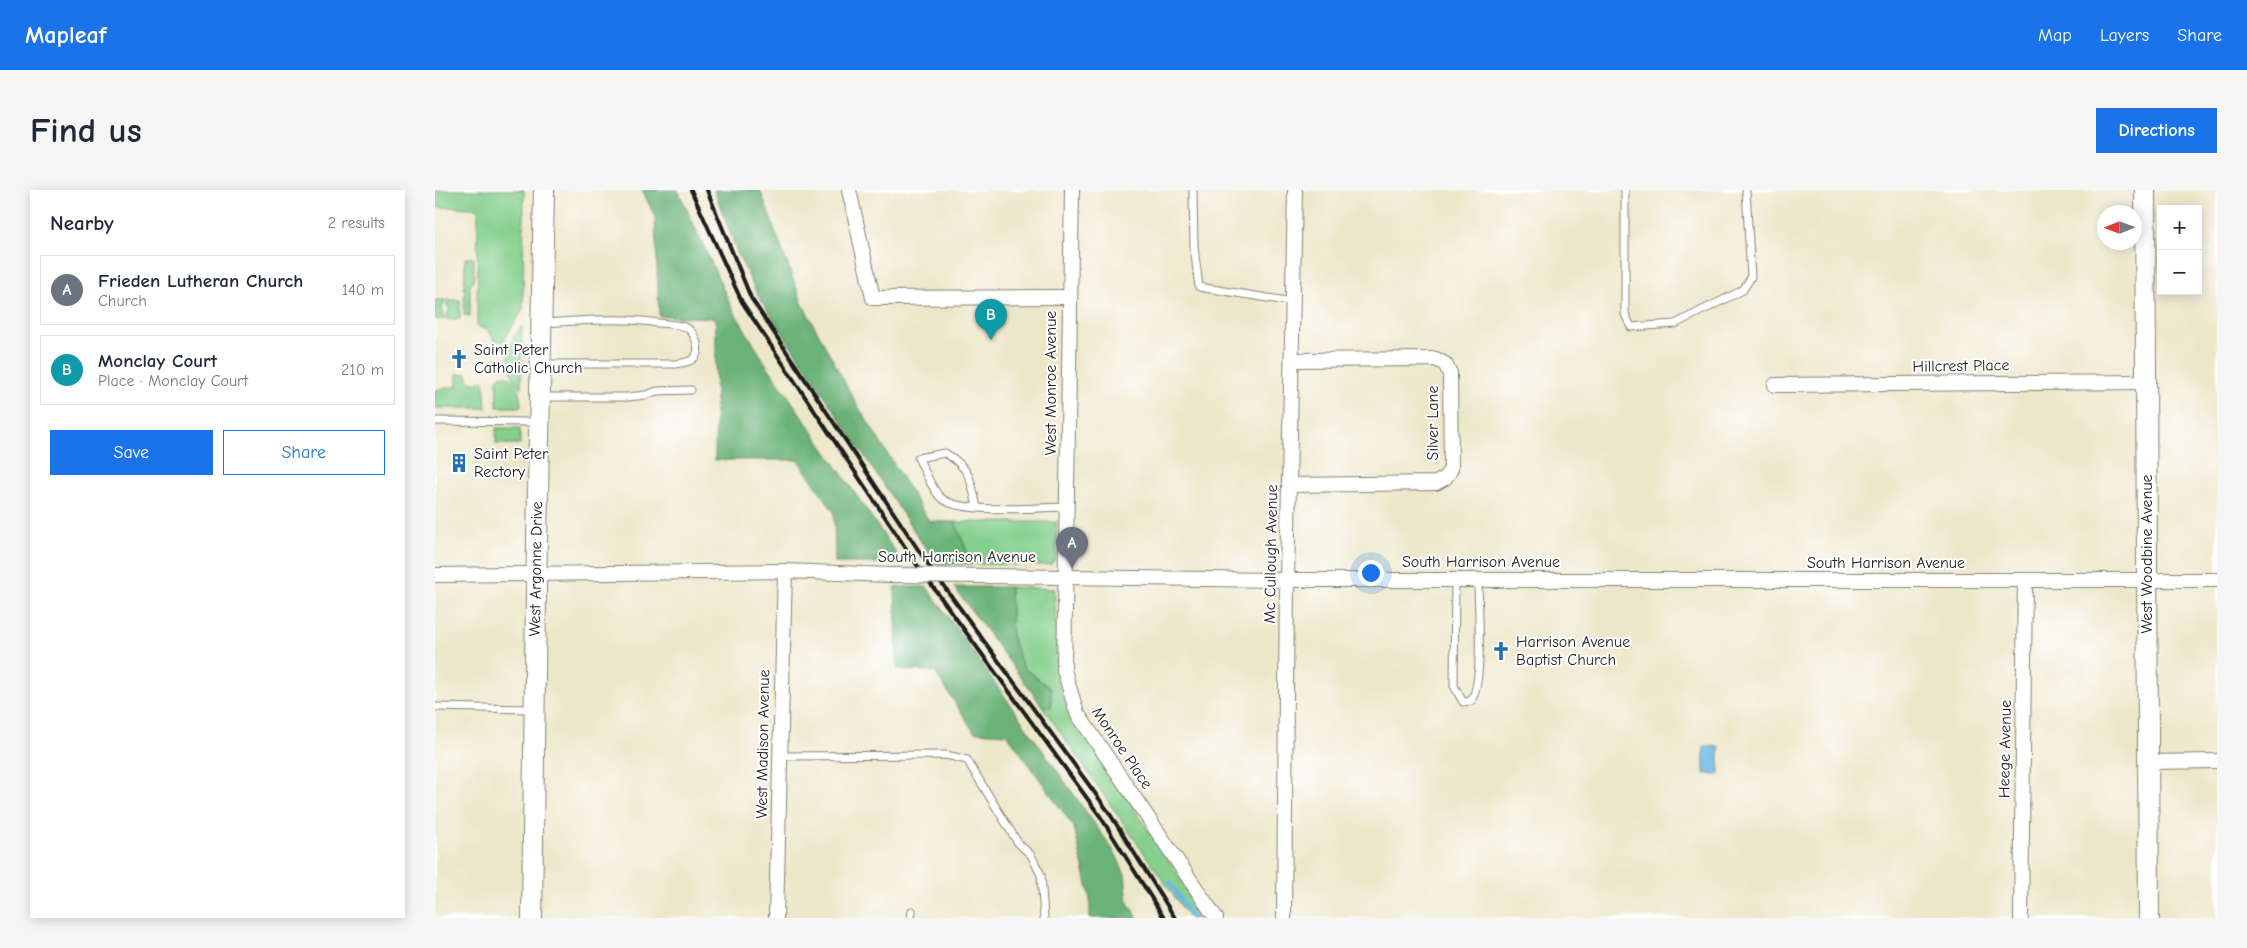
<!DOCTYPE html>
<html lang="en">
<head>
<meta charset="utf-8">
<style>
	:root { --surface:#fff; --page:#f6f6f7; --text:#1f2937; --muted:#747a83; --line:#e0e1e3; --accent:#1a73e8 }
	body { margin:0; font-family:"Comic Neue",sans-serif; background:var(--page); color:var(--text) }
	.controls { position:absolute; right:15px; top:15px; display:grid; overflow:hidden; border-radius:0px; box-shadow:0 2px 12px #0003 }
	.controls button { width:45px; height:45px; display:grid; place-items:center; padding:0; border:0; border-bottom:1px solid var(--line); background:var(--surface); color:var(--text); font:25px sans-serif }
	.compass { position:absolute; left:1662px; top:15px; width:45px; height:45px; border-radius:50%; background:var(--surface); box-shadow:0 2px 12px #0003; rotate:269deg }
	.you { position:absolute; left:935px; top:382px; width:18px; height:18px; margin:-12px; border:4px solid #fff; border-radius:50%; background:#1a73e8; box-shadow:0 0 0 8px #1a73e833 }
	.badge { display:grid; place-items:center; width:32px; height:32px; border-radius:50%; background:var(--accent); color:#fff; font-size:16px; font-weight:700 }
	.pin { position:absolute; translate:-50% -41px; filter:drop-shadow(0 1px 2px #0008) }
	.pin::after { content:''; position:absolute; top:26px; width:18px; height:15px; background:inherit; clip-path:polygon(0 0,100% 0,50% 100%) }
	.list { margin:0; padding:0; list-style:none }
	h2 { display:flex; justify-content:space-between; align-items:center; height:65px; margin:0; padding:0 20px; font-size:21px }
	h2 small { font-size:16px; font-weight:400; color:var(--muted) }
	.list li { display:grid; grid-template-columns:32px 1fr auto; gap:15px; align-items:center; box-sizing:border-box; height:70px; margin:0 10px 10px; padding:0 10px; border:1px solid var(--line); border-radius:0px }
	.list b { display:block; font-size:19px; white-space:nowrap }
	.list p { margin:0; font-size:16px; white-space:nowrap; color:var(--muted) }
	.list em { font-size:16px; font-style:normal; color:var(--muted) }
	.actions { display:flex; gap:10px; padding:15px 20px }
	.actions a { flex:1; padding:11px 0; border:1px solid var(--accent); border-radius:0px; text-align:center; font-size:18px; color:var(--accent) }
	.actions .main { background:var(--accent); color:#fff }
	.map { position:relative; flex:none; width:1782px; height:728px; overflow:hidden; border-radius:0px }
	header { display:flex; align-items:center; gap:30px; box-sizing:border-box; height:70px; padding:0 25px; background:var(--accent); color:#fff }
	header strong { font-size:24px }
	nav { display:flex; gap:28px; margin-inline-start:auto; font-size:18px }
	.intro { display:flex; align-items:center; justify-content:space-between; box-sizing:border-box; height:120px; padding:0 30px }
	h1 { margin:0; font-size:35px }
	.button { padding:12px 22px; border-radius:0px; background:var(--accent); color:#fff; font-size:18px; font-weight:700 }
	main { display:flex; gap:30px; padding:0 30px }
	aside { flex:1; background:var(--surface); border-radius:0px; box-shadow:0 2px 12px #0003 }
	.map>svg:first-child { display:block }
</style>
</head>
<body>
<header>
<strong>Mapleaf</strong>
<nav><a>Map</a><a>Layers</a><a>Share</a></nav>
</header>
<div class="intro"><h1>Find us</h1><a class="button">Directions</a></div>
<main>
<aside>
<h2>Nearby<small>2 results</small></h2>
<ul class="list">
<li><span class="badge" style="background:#6b7280">A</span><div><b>Frieden Lutheran Church</b><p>Church</p></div><em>140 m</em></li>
<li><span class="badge" style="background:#0f9aa8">B</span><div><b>Monclay Court</b><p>Place · Monclay Court</p></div><em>210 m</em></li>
</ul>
<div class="actions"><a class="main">Save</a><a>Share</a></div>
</aside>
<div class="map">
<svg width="1782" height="728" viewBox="0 0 1782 728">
	<rect width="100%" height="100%" fill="#fff"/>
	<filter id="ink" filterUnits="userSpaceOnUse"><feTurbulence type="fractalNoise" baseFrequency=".02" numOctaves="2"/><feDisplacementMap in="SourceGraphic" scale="10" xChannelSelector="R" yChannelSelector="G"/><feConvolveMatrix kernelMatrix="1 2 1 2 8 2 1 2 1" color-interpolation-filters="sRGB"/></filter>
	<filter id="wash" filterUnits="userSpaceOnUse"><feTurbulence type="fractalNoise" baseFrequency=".0096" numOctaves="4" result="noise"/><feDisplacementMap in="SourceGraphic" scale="20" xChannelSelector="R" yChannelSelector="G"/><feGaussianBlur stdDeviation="1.12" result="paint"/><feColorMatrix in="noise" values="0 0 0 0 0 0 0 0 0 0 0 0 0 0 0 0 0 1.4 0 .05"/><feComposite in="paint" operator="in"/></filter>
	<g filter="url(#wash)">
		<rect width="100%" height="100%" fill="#ede7ca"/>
		<g fill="#84cf8d" stroke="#507654">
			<path d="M0,0H89L88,119L68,152L59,150L53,139L42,137L43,18L0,17Z"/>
			<path d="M30,68H39V90L35,94V126L29,125Z"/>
			<path d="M0,110H10L7,119L10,129H0Z"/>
			<path d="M12,110H25V129H12V124L15,120L12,116Z"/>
			<path d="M87,136L86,198C69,179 70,155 87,136Z"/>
			<path d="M22,184H32L34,191L40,194L49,190L51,218H0V200L22,196Z"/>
			<path d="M67,185C82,186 86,205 86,217H62V189Z"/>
			<rect x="61" y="238" width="24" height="16"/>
			<path d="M520,332H622L621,368L616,374L611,375L537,374Z"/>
			<path d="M575,397L620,399L622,489L632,518L772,728H754L607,516L616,517V499L588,477L577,448Z"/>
		</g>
		<g fill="#6bb278" stroke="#44674a">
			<path d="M207,0H243L297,118L329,171L468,373H400L399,322L363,270H280L281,128L224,126L220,27Z"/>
			<path d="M279,0H325L367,113L421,213L494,331L520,332L537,374H501L323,106L302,62Z"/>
			<path d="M460,397H492L679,661L690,684L693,713L703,728H655V708L639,637L572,544L539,542L500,482L462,479Z"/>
			<path d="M519,397H575L577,448L588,477L616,499V517L607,516Z"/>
		</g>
		<path fill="#6ab7e3" stroke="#436a80" d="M1269,556L1284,557V584H1269Z"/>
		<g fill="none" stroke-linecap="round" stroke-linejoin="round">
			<path stroke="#6ab7e3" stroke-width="4.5" d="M735,693L757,728"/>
		</g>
	</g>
	<g filter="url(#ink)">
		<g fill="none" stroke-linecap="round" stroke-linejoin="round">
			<g stroke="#848273" stroke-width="9">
				<g id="lane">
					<path d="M758,0L759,57L764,97L858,112"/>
					<path d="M1190,0V124L1196,137L1240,134L1308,100L1316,87L1311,0"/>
					<path d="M106,174H240C245,173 253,173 258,169C268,162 260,141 250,137C242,134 232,134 223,133C184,127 147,131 108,133"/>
					<path d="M108,207H193L211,205L222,201L256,200"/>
					<path d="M0,231L102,232"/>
					<path d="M542,318C537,292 535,277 510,263L483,268C490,279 496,299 506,308C526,325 604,317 632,317"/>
					<path d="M1020,390L1019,496L1028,512L1036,511C1049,491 1043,417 1043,390"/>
					<path d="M0,517L97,519"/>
					<path d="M345,566L511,565L532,570L583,653L596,665L606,685L609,728"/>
					<path d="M476,728L477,721"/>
				</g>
			</g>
			<g stroke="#848273" stroke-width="16">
				<g id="street">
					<path d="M414,0L438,108L634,107"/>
					<path d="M637,0L629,480L642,523L781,728"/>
					<path d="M1340,195L1712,192"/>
					<path d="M855,295L1001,293L1010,288L1016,279L1015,183L1010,174L1001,169L857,170"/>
					<path d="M0,385L350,381L455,385"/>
					<path d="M553,386L852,390H1782"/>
					<path d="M1713,572L1782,571"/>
					<path d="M341,728L350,381"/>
					<path d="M849,728L852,390L860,0"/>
					<path d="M1586,728L1590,390"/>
				</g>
			</g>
			<g stroke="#848273" stroke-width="22">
				<g id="secondary">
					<path d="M1710,0L1714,728"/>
					<path d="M97,728L101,403L109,0"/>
				</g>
			</g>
			<use href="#lane" stroke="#fff" stroke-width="7"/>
			<use href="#street" stroke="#fff" stroke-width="14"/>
			<use href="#secondary" stroke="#fff" stroke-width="20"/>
			<g stroke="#1c1c1c" stroke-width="4">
				<path d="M256,0L307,112L482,375L665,626L729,728"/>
				<path d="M272,0L316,108L492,373L673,621L740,728"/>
			</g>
			<g stroke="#848273" stroke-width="16" stroke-linecap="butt">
				<path id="street-bridge" d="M455,385L553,386"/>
			</g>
			<use href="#street-bridge" stroke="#fff" stroke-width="14"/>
		</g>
	</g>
	<defs>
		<g id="church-bare" transform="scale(1.5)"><path d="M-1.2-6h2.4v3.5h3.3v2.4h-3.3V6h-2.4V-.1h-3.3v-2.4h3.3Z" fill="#1f6fb2" stroke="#fff" stroke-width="2.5" paint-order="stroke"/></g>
		<g id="building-bare" transform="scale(1.5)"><path d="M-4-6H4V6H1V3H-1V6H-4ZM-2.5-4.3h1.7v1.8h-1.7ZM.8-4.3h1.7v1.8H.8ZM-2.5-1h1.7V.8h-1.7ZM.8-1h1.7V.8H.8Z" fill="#1f6fb2" stroke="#fff" stroke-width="2.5" paint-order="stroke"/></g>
	</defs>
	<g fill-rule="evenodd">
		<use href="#church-bare" x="24" y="169"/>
		<use href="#building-bare" x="24" y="273"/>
		<use href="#church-bare" x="1066" y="461"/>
	</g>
	<g text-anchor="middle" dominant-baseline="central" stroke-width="4" stroke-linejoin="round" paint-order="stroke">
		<g font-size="16" fill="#1c1c1c" stroke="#fff" text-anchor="start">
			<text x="39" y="160">Saint Peter<tspan x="39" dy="18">Catholic Church</tspan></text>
			<text x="39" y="264">Saint Peter<tspan x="39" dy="18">Rectory</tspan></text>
			<text x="1081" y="452">Harrison Avenue<tspan x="1081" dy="18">Baptist Church</tspan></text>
		</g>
		<g font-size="16" fill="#1c1c1c" stroke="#fff">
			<text transform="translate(1526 176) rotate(-1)">Hillcrest Place</text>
			<text transform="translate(616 193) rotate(-90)">West Monroe Avenue</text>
			<text transform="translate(998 233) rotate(-90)">Silver Lane</text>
			<text transform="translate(836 364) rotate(-89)">Mc Cullough Avenue</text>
			<text transform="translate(1712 364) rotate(-90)">West Woodbine Avenue</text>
			<text x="522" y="367">South Harrison Avenue</text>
			<text x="1046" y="372">South Harrison Avenue</text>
			<text x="1451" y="373">South Harrison Avenue</text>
			<text transform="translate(101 379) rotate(-89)">West Argonne Drive</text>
			<text transform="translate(328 554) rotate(-89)">West Madison Avenue</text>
			<text transform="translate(687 558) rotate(56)">Monroe Place</text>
			<text transform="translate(1570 559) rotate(-89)">Heege Avenue</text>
		</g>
	</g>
</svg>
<div class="controls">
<button>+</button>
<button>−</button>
</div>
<svg class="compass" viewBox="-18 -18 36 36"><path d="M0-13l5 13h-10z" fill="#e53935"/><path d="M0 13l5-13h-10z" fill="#747a83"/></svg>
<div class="you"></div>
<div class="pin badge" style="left:637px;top:378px;background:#6b7280">A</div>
<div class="pin badge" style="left:556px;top:150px;background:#0f9aa8">B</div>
</div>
</main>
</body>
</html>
